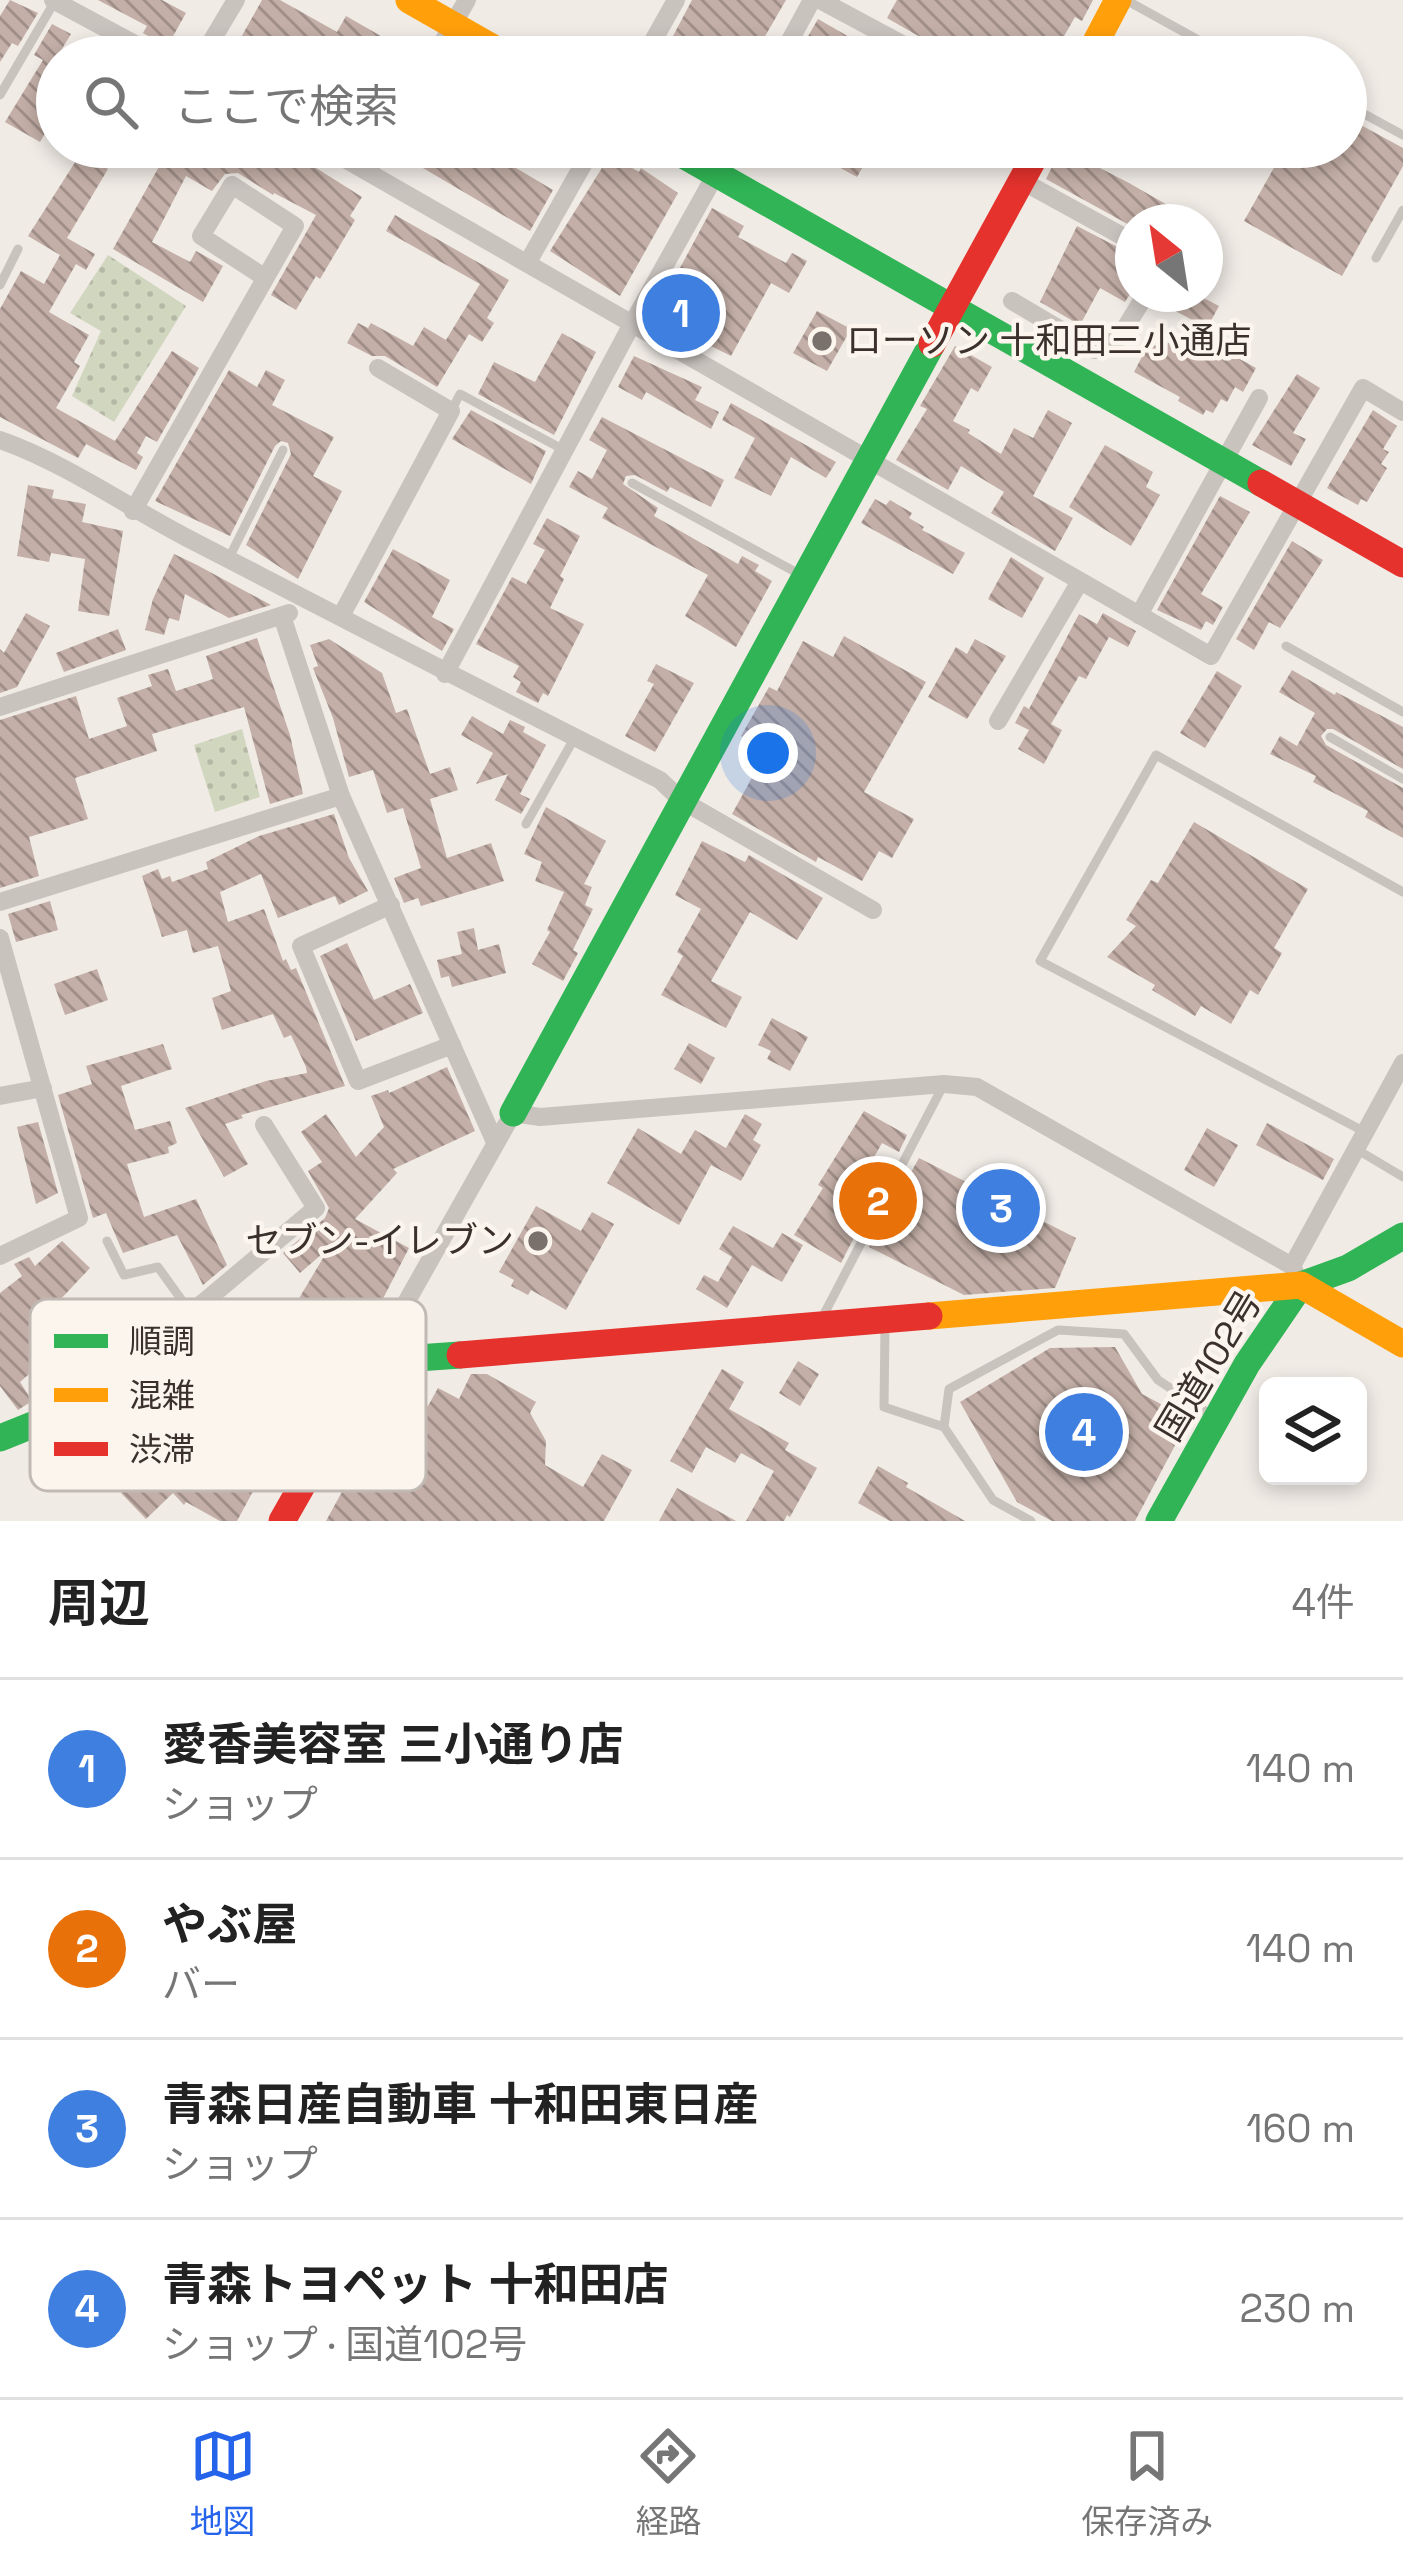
<!DOCTYPE html>
<html lang="ja">
<head>
<meta charset="utf-8">
<style>
	:root { --surface:#fff; --page:#f6f6f6; --text:#222; --muted:#767676; --line:#e0e0e0; --accent:#2563eb }
	body { margin:0; font-family:"Space Grotesk","Noto Sans JP",sans-serif; background:var(--page); color:var(--text) }
	.controls { position:absolute; right:36px; bottom:36px; display:grid; overflow:hidden; border-radius:18px; box-shadow:0 6px 18px #0003 }
	.controls button { width:108px; height:108px; display:grid; place-items:center; padding:0; border:0; border-bottom:3px solid var(--line); background:var(--surface); color:var(--text); font:60px sans-serif }
	.compass { position:absolute; left:1115px; top:204px; width:108px; height:108px; border-radius:50%; background:var(--surface); box-shadow:0 6px 18px #0003; rotate:330deg }
	.you { position:absolute; left:768px; top:753px; width:42px; height:42px; margin:-30px; border:9px solid #fff; border-radius:50%; background:#1a73e8; box-shadow:0 0 0 18px #1a73e833 }
	.badge { display:grid; place-items:center; width:78px; height:78px; border-radius:50%; background:var(--accent); color:#fff; font-size:39px; font-weight:700 }
	.pin { position:absolute; translate:-50% -50%; border:6px solid #fff; box-shadow:0 3px 12px #0006 }
	.list { margin:0; padding:0; list-style:none }
	h2 { display:flex; justify-content:space-between; align-items:center; height:156px; margin:0; padding:0 48px; font-size:51px }
	h2 small { font-size:39px; font-weight:400; color:var(--muted) }
	.list li { display:grid; grid-template-columns:78px 1fr auto; gap:36px; align-items:center; box-sizing:border-box; height:180px; padding:0 48px; border-top:3px solid var(--line) }
	.list b { display:block; font-size:45px; white-space:nowrap }
	.list p { margin:0; font-size:39px; white-space:nowrap; color:var(--muted) }
	.list em { font-size:39px; font-style:normal; color:var(--muted) }
	.icon { flex:none; width:66px; height:66px; fill:none; stroke:currentColor; stroke-width:2; stroke-linecap:round; stroke-linejoin:round }
	.map { position:relative; flex:none; width:1403px; height:1521px; overflow:hidden }
	.search { position:absolute; background:var(--surface); box-shadow:0 6px 18px #0003; left:36px; right:36px; top:36px; height:132px; display:flex; align-items:center; gap:30px; box-sizing:border-box; padding:0 42px; border-radius:66px; color:var(--muted); font-size:45px }
	.sheet { height:876px; background:var(--surface) }
	nav { display:flex; justify-content:space-around; align-items:center; box-sizing:border-box; height:168px; border-top:3px solid var(--line); background:var(--surface); font-size:33px; color:var(--muted) }
	nav a { display:grid; justify-items:center; gap:6px }
	nav .on { color:var(--accent) }
	.map>svg:first-child { display:block }
</style>
</head>
<body>
<div class="map">
<svg width="1403" height="1521" viewBox="0 0 1403 1521">
	<defs>
		<pattern id="garden-dots" width="8" height="8" patternUnits="userSpaceOnUse" patternTransform="scale(3)"><rect width="8" height="8" fill="#d1d6bf"/><path d="M2 2h.1M6 6h.1" fill="none" stroke="#b4b8a4" stroke-width="1.8" stroke-linecap="round"/></pattern>
		<pattern id="building-back-hatch" width="6" height="6" patternUnits="userSpaceOnUse" patternTransform="scale(3)"><rect width="6" height="6" fill="#c3afa7"/><path d="M-1 5l2 2M0 0l6 6M5-1l2 2" fill="none" stroke="#a08f88"/></pattern>
	</defs>
	<rect width="100%" height="100%" fill="#f0ebe5"/>
	<g fill="url(#garden-dots)">
		<path d="M108,255L186,306L114,422L72,396L101,331L70,313Z"/>
		<path d="M242,729L260,797L215,812L194,745Z"/>
	</g>
	<g fill="url(#building-back-hatch)">
		<path d="M10,0L38,13L18,46L12,43L0,62V16Z"/>
		<path d="M98,0H162L186,13L167,47L143,33L147,26Z"/>
		<path d="M262,0H280L337,32L346,16L386,39L377,54L360,44L353,57H325L308,47L302,57L279,43L270,57H230Z"/>
		<path d="M692,0H786L753,57H662Z"/>
		<path d="M897,0H1093L1082,21L1075,17L1056,50L1039,41L1030,57H955L887,18Z"/>
		<path d="M818,19L844,34L881,57H796Z"/>
		<path d="M52,24L71,34L57,57V113L40,142L5,122L43,60L34,55Z"/>
		<path d="M1346,117L1403,148V166L1342,276L1244,221L1276,164L1267,160L1274,147H1346Z"/>
		<path d="M170,147H256L288,165L294,154L362,197L350,216L355,220L320,279L316,276L296,310L271,295L316,215L274,193L273,195L238,173L225,174L212,191L186,176L152,242L190,262L196,251L223,266L203,302L113,249Z"/>
		<path d="M434,147H501L496,156L553,190L530,231L423,168Z"/>
		<path d="M802,147H874L857,177Z"/>
		<path d="M1061,148L1129,183L1197,222H1133V227L1046,179Z"/>
		<path d="M81,153L108,169L67,238L95,254L86,270L76,264L49,312L89,335L74,362L80,366L56,408L115,441L172,351L199,368L157,442L146,436L137,453L143,457L136,470L86,444L78,458L0,417V309L21,271L44,284L60,255L28,236Z"/>
		<path d="M610,155L639,172L641,168L678,193L620,296L550,251Z"/>
		<path d="M712,208L744,226L738,237L786,263L792,253L807,261L789,293L771,283L731,356L659,320L670,301L664,298Z"/>
		<path d="M395,215L509,280L487,318L494,323L482,342L469,334L437,387L385,356H372L347,343L358,323L368,328L371,323L413,346L424,327L446,340L480,284L386,231Z"/>
		<path d="M1077,226L1133,255V289L1125,302L1100,288L1080,325L1040,302Z"/>
		<path d="M1159,294H1196L1219,306L1207,328L1157,301Z"/>
		<path d="M817,311L851,329L827,371L793,353Z"/>
		<path d="M562,333L596,352L554,435L478,394L494,362L535,382Z"/>
		<path d="M1200,337L1256,368L1243,392L1235,387L1227,402L1221,399L1213,413L1206,410L1203,415L1178,401L1180,397L1134,372L1147,347Z"/>
		<path d="M955,346L992,367L978,392L971,388L953,421L970,430L968,433L1001,454L1014,428L1033,438L1048,410L1072,423L1033,496L1073,518L1055,551L991,513L1004,492L961,466L948,490L896,460L927,409L920,406Z"/>
		<path d="M634,356L702,387L695,400L719,412L711,429L646,392L642,400L618,387Z"/>
		<path d="M229,370L257,387L266,370L285,380L272,405L334,437L313,476L342,491L298,579L246,545L291,454L288,443L281,441L275,446L230,536L155,501Z"/>
		<path d="M1297,374L1320,388L1293,433L1306,439L1291,466L1252,445Z"/>
		<path d="M731,403L836,462L826,478L791,457L771,496L734,478L755,438L722,420Z"/>
		<path d="M471,410L546,451L531,484L452,439Z"/>
		<path d="M1373,410L1397,426L1383,449L1389,452L1381,464L1387,468L1367,502L1361,499L1358,505L1327,488Z"/>
		<path d="M602,417L724,480L711,507L670,487L667,492L635,475L626,476L623,484L658,508L654,516L738,564L742,556L759,565L755,571L772,581L736,647L685,616L708,575L602,518L608,508L569,487L578,471L592,479L607,450L589,440Z"/>
		<path d="M1105,445L1153,472L1146,487L1160,495L1131,546L1069,507Z"/>
		<path d="M28,485L54,490L52,498L86,504L82,522L123,531L109,616L78,611L85,559L51,553L49,562L17,556Z"/>
		<path d="M1220,496L1250,512L1201,594L1223,607L1213,625L1206,621L1201,630L1157,610Z"/>
		<path d="M875,499L886,505L890,500L912,513L909,518L924,527L922,530L965,553L953,574L861,523Z"/>
		<path d="M547,518L580,536L560,576L564,579L550,608L584,624L548,696L543,693L538,703L516,692L521,682L513,677L519,666L476,644L512,577L526,584L545,550L533,544Z"/>
		<path d="M1292,541L1323,560L1280,628L1269,622L1254,650L1236,639Z"/>
		<path d="M393,549L450,580L432,617L454,629L442,651L364,602Z"/>
		<path d="M174,554L197,565L271,605L229,618L185,594L179,621L169,618L164,635L145,630L153,599Z"/>
		<path d="M1011,557L1044,578L1022,618L988,599Z"/>
		<path d="M26,613L50,626L17,687L0,693V649L4,653Z"/>
		<path d="M1103,613L1136,631L1128,647L1109,637L1086,679L1079,676L1051,724L1062,730L1044,764L1018,749L1029,730L1015,723L1024,706L1029,709L1079,614L1097,624Z"/>
		<path d="M118,629L126,650L64,672L56,653Z"/>
		<path d="M844,636L926,682L864,792L914,819L892,858L879,851L862,881L818,857L816,862L732,814L767,750L741,736L769,687L777,691L803,641L833,657Z"/>
		<path d="M257,638L290,735L303,794L270,804L244,707L152,734L157,751L75,778L88,819L29,837L39,876L0,888V720L76,696L89,739L127,726L117,698L152,686L148,675L168,669L176,691L213,679L206,656Z"/>
		<path d="M329,639L382,673L396,713L407,709L430,774L450,767L458,790L430,799L447,858L491,843L504,881L421,906L418,898L404,903L394,878L421,868L403,808L387,813L373,770L349,777L333,718L313,668L318,666L310,645Z"/>
		<path d="M975,639L1006,656L967,719L928,697L956,647L967,654Z"/>
		<path d="M656,664L694,683L655,752L625,736L654,684L647,681Z"/>
		<path d="M1292,670L1335,695L1336,692L1403,727V769L1333,729H1327L1321,736L1326,745L1403,788V838L1365,817L1368,811L1313,782L1316,776L1270,754L1280,736L1297,746L1315,713L1279,692Z"/>
		<path d="M1217,671L1242,686L1205,748L1180,733Z"/>
		<path d="M472,716L503,734L510,720L525,727L523,732L546,745L520,794L530,799L521,814L495,800L508,774L476,784L493,753L461,735Z"/>
		<path d="M546,807L606,841L584,884L592,887L585,905L593,909L573,950L578,953L563,981L532,964L550,932L547,930L564,892L535,881L542,862L524,854Z"/>
		<path d="M334,814L349,858L368,891L339,905L335,896L278,918L261,874L220,892L228,922L264,909L283,961L286,959L291,970L296,968L345,1086L241,1115L243,1118L225,1124L248,1164L224,1177L185,1108L266,1081L307,1073L306,1067L291,1035L284,1038L273,1014L222,1030L212,998L231,991L218,946L193,953L187,930L162,937L142,876L158,869L162,879L170,876L172,882L208,869L206,862L259,836Z"/>
		<path d="M1194,822L1308,889L1274,948L1282,953L1258,995L1250,990L1231,1024L1201,1006L1195,1016L1152,990L1155,985L1107,957L1136,926L1126,920L1151,880L1158,883Z"/>
		<path d="M702,841L745,862L749,855L823,898L797,940L750,912L711,981L742,997L726,1028L661,995L683,956L677,952L701,909L675,895Z"/>
		<path d="M50,901L58,930L16,942L8,914Z"/>
		<path d="M474,928L478,950L499,944L506,973L452,987L449,976L441,978L437,960L462,954L457,932Z"/>
		<path d="M347,943L374,1000L410,984L423,1013L356,1041L320,956Z"/>
		<path d="M97,969L108,1000L65,1015L54,984Z"/>
		<path d="M772,1018L808,1037L790,1071L767,1059L771,1051L758,1045Z"/>
		<path d="M689,1043L715,1058L701,1084L674,1069Z"/>
		<path d="M163,1044L172,1069L121,1086L135,1130L170,1121L177,1143L168,1147L169,1153L127,1164L144,1217L196,1199L227,1265L203,1285L177,1235L123,1253L106,1213L93,1218L58,1095L92,1084L86,1066Z"/>
		<path d="M447,1067L475,1131L393,1169L397,1173L355,1219L409,1248L371,1322L349,1310L339,1328L319,1316L300,1345L279,1332L329,1248L300,1273L283,1253L325,1218L329,1208L308,1171L322,1162L301,1132L326,1114L356,1157L384,1127L371,1096L388,1090L389,1093Z"/>
		<path d="M864,1111L907,1135L899,1152L882,1143L865,1173L883,1181L841,1263L794,1235L823,1188L818,1185Z"/>
		<path d="M745,1114L762,1124L753,1140L761,1145L741,1181L711,1165L679,1225L607,1183L638,1128L681,1154L695,1130L726,1148Z"/>
		<path d="M38,1122L58,1193L36,1204L17,1127Z"/>
		<path d="M1267,1123L1334,1159L1323,1180L1256,1145Z"/>
		<path d="M1207,1128L1238,1145L1214,1187L1184,1170Z"/>
		<path d="M919,1158L1076,1238L1055,1288L964,1295L869,1247Z"/>
		<path d="M536,1206L581,1231L592,1212L614,1224L566,1310L531,1290L528,1295L511,1286L514,1280L499,1272Z"/>
		<path d="M733,1226L773,1248L782,1233L803,1245L782,1282L752,1265L727,1308L696,1289L704,1275L718,1282L732,1257L719,1249Z"/>
		<path d="M62,1241L90,1268L57,1303L92,1343L64,1366L58,1359L49,1367L44,1361L20,1382L32,1401L18,1410L0,1386V1293L22,1276L14,1264L29,1257L35,1266Z"/>
		<path d="M1115,1347L1142,1394L1189,1419L1135,1521H1052L1017,1502L960,1402L1050,1348Z"/>
		<path d="M798,1361L819,1374L800,1406L779,1393Z"/>
		<path d="M722,1369L744,1382L729,1409L789,1443L785,1450L817,1468L790,1517L787,1515L784,1521H746L774,1471L741,1453L735,1463L706,1447L692,1473L670,1461Z"/>
		<path d="M471,1374H487L536,1402L530,1413L546,1441L545,1465L583,1487L602,1454L632,1470L604,1521H326L349,1479L335,1472L386,1381L428,1406L438,1388L459,1399Z"/>
		<path d="M202,1424L232,1444L228,1450L265,1469L237,1521H220L186,1502L184,1505L173,1493L146,1519L121,1493L180,1436L186,1447Z"/>
		<path d="M878,1466L908,1483L906,1487L965,1521H890L858,1503Z"/>
		<path d="M677,1488L736,1521H659Z"/>
	</g>
	<g fill="none" stroke-linecap="round" stroke-linejoin="round">
		<g stroke="#c9c3be" stroke-width="9">
			<path d="M1126,0L1229,57"/>
			<path d="M0,95L55,1"/>
			<path d="M1346,104L1403,135"/>
			<path d="M1376,258L1403,210"/>
			<path d="M0,285L18,249"/>
			<path d="M451,411L460,394L564,450"/>
			<path d="M632,483L801,575"/>
			<path d="M228,560L283,450"/>
			<path d="M1286,646L1403,712"/>
			<path d="M1330,737L1403,779"/>
			<path d="M526,824L575,737"/>
			<path d="M1365,1132L1040,961L1156,755L1403,892"/>
			<path d="M1356,1149L1403,1177"/>
			<path d="M107,1241L124,1275L158,1267L191,1313"/>
			<path d="M822,1318L944,1084"/>
			<path d="M885,1326L884,1407L944,1427"/>
			<path d="M1031,1521L993,1500L944,1427L949,1389L1058,1330L1124,1334L1158,1380L1211,1415"/>
		</g>
		<g stroke="#c9c3be" stroke-width="18">
			<path d="M53,0L159,57"/>
			<path d="M820,0L926,57"/>
			<path d="M202,57L236,0"/>
			<path d="M434,57L467,0"/>
			<path d="M644,57L676,0"/>
			<path d="M781,57L812,0"/>
			<path d="M324,147L1211,656L1363,388L1403,412"/>
			<path d="M368,171L382,147"/>
			<path d="M1022,181L1133,242"/>
			<path d="M528,262L593,147"/>
			<path d="M1012,301L1095,350L1119,338L1146,294"/>
			<path d="M0,440C66,463 132,510 195,542C350,622 504,702 660,780L681,800L873,910"/>
			<path d="M133,511L295,226L232,185L201,236L264,277"/>
			<path d="M1139,615L1259,398"/>
			<path d="M282,616L341,796L495,1142"/>
			<path d="M341,616L451,411L378,368"/>
			<path d="M445,674L632,324L731,147"/>
			<path d="M0,707L289,613"/>
			<path d="M998,721L1079,583"/>
			<path d="M0,902L341,796"/>
			<path d="M391,905L301,946L358,1081L452,1045"/>
			<path d="M0,938L79,1218L0,1256"/>
			<path d="M0,1096L43,1088"/>
			<path d="M1292,1266L1403,1063"/>
			<path d="M372,1363L513,1113L540,1117L944,1084L977,1087L1292,1266L1301,1285"/>
			<path d="M161,1378V1338L316,1208L264,1125"/>
		</g>
		<g stroke="#30b455" stroke-width="27">
			<path d="M669,147L1261,483"/>
			<path d="M513,1113L932,344"/>
			<path d="M0,1438L137,1383L192,1374L460,1355"/>
			<path d="M1159,1521L1247,1364L1301,1285L1348,1268L1403,1236"/>
		</g>
		<g stroke="#ff9f0a" stroke-width="27">
			<path d="M409,0L509,57"/>
			<path d="M1088,57L1118,0"/>
			<path d="M929,1316L1301,1285L1403,1344"/>
		</g>
		<g stroke="#e5322d" stroke-width="27">
			<path d="M932,344L1040,147"/>
			<path d="M1261,483L1403,564"/>
			<path d="M460,1355L929,1316"/>
			<path d="M282,1521L372,1363"/>
		</g>
	</g>
	<g fill="#7a716c" stroke="#fbf5ee" stroke-width="4.5">
		<circle cx="822" cy="341" r="12"/>
		<circle cx="538" cy="1241" r="12"/>
	</g>
	<g text-anchor="middle" dominant-baseline="central" stroke-width="9" stroke-linejoin="round" paint-order="stroke">
		<g font-size="36" fill="#3b302b" stroke="#fbf5ee" text-anchor="start">
			<text x="846" y="341">ローソン 十和田三小通店</text>
			<text x="514" y="1241" text-anchor="end">セブン-イレブン</text>
		</g>
		<g font-size="36" fill="#3b302b" stroke="#fbf5ee">
			<text transform="translate(1209 1366) rotate(-59)">国道102号</text>
		</g>
	</g>
	<rect x="30" y="1299" width="396" height="192" rx="18" fill="#fbf5ee" stroke="#c1bab4" stroke-width="3"/>
	<rect x="54" y="1334" width="54" height="14" fill="#30b455"/>
	<rect x="54" y="1388" width="54" height="14" fill="#ff9f0a"/>
	<rect x="54" y="1442" width="54" height="14" fill="#e5322d"/>
	<g font-size="33" fill="#3b302b">
		<text x="129" y="1353">順調</text>
		<text x="129" y="1407">混雑</text>
		<text x="129" y="1461">渋滞</text>
	</g>
</svg>
<div class="controls">
<button><svg class="icon" aria-label="layers" viewBox="0 0 24 24"><path d="M12 4l9 5-9 5-9-5zM3 14l9 5 9-5"/></svg></button>
</div>
<svg class="compass" viewBox="-18 -18 36 36"><path d="M0-13l5 13h-10z" fill="#e53935"/><path d="M0 13l5-13h-10z" fill="#767676"/></svg>
<div class="you"></div>
<div class="pin badge" style="left:681px;top:313px;background:#3f7fe0">1</div>
<div class="pin badge" style="left:878px;top:1201px;background:#e8710a">2</div>
<div class="pin badge" style="left:1001px;top:1208px;background:#3f7fe0">3</div>
<div class="pin badge" style="left:1084px;top:1432px;background:#3f7fe0">4</div>
<div class="search"><svg class="icon" aria-label="search" viewBox="0 0 24 24"><circle cx="10" cy="10" r="6"/><path d="M15 15l6 6"/></svg>ここで検索</div>
</div>
<section class="sheet">
<h2>周辺<small>4件</small></h2>
<ul class="list">
<li><span class="badge" style="background:#3f7fe0">1</span><div><b>愛香美容室 三小通り店</b><p>ショップ</p></div><em>140 m</em></li>
<li><span class="badge" style="background:#e8710a">2</span><div><b>やぶ屋</b><p>バー</p></div><em>140 m</em></li>
<li><span class="badge" style="background:#3f7fe0">3</span><div><b>青森日産自動車 十和田東日産</b><p>ショップ</p></div><em>160 m</em></li>
<li><span class="badge" style="background:#3f7fe0">4</span><div><b>青森トヨペット 十和田店</b><p>ショップ · 国道102号</p></div><em>230 m</em></li>
</ul>
</section>
<nav>
<a class="on"><svg class="icon" aria-label="map" viewBox="0 0 24 24"><path d="M3 6l6-2 6 2 6-2v14l-6 2-6-2-6 2zM9 4v14M15 6v14"/></svg>地図</a>
<a><svg class="icon" aria-label="directions" viewBox="0 0 24 24"><path d="M12 3l9 9-9 9-9-9zM9 14v-3h6M13 9l2 2-2 2"/></svg>経路</a>
<a><svg class="icon" aria-label="saved" viewBox="0 0 24 24"><path d="M7 4h10v16l-5-4-5 4z"/></svg>保存済み</a>
</nav>
</body>
</html>
